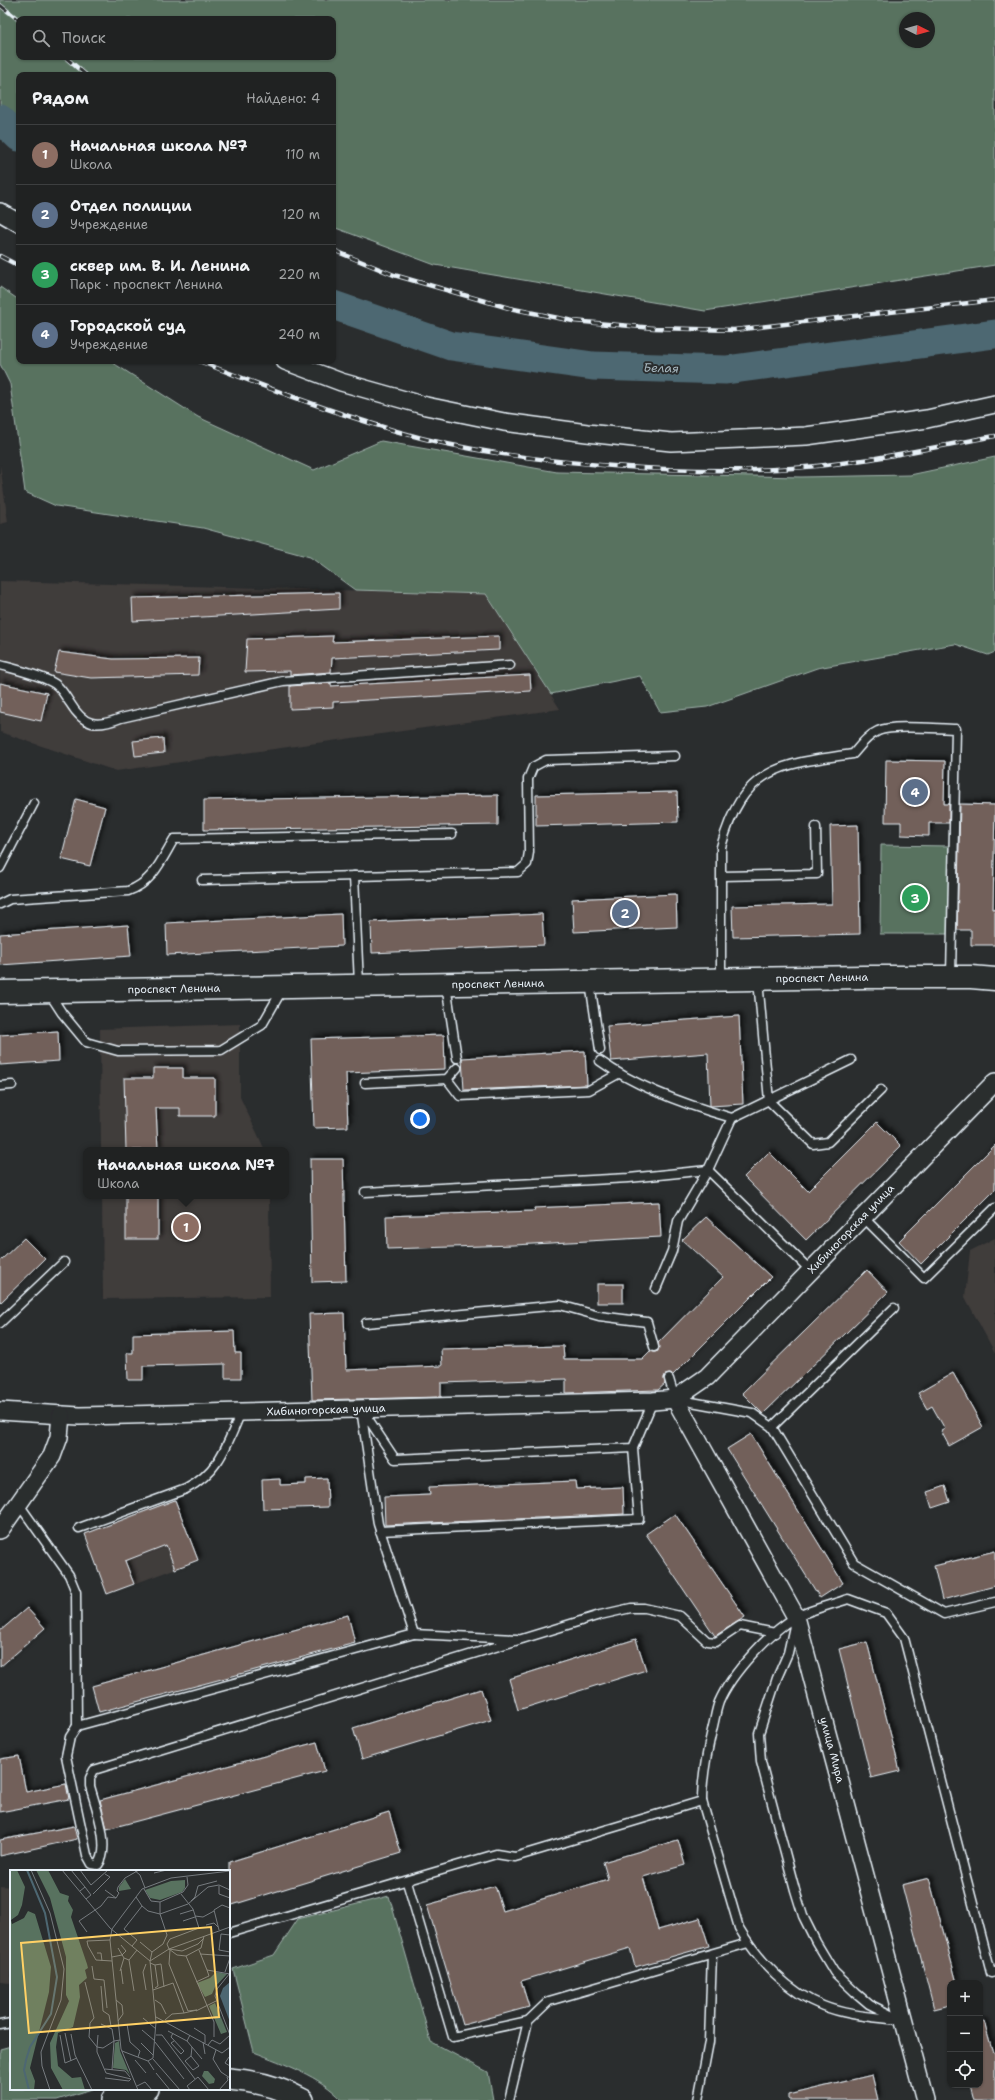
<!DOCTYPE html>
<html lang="ru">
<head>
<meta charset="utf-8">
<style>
	:root { --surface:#202222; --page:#2d2f2f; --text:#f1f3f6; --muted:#a2a4a5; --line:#3d3f40; --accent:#ffd166 }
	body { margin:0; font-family:"Shantell Sans",sans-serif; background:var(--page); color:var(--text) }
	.controls { position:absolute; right:12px; bottom:12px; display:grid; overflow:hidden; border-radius:8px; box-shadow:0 1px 3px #0004 }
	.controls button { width:36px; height:36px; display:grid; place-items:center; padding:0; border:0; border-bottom:1px solid var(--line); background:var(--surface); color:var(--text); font:20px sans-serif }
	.compass { position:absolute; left:899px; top:12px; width:36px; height:36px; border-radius:50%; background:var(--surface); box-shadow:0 1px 3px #0004; rotate:95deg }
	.you { position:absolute; left:420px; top:1119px; width:14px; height:14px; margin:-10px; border:3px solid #fff; border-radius:50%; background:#1a73e8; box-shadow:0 0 0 6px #1a73e833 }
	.badge { display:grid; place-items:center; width:26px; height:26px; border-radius:50%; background:var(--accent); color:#fff; font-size:13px; font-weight:700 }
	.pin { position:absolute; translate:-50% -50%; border:2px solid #fff; box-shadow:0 1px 4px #0006 }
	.popup { position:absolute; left:83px; top:1147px; width:206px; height:52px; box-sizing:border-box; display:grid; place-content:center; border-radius:8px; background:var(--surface); filter:drop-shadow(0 1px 3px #0005); font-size:13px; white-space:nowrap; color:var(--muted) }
	.popup b { font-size:15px; color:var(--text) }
	.popup::after { content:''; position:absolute; left:50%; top:100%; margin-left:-8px; border:8px solid transparent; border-top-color:var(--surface) }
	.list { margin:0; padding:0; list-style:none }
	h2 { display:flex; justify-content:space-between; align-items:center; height:52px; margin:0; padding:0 16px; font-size:17px }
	h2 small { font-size:13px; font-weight:400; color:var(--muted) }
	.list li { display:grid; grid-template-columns:26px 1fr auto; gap:12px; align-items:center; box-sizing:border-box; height:60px; padding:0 16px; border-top:1px solid var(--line) }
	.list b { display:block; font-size:15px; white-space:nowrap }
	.list p { margin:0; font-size:13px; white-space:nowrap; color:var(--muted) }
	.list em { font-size:13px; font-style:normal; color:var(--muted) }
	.icon { flex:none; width:22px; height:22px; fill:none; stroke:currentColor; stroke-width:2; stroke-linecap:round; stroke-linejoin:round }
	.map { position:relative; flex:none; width:995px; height:2100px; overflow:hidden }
	.search { position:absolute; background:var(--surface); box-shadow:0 1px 3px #0004; left:16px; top:16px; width:320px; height:44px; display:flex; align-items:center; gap:10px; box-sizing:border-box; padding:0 14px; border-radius:8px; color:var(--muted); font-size:15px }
	.panel { position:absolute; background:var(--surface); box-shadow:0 1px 3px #0004; left:16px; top:72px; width:320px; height:292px; border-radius:8px }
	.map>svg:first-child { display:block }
</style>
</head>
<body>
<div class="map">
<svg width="995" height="2100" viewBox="0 0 995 2100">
	<defs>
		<filter id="shadow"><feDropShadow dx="3.5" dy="-3.5" stdDeviation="2" flood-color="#0009"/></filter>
	</defs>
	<rect width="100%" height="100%" fill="#2a2d2e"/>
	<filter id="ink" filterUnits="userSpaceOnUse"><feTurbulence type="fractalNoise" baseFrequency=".025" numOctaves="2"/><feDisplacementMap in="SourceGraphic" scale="8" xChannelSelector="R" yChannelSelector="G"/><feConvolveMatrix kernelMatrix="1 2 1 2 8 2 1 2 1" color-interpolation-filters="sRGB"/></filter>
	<g filter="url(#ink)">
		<g fill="#403c3b">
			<path d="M0,465L8,522L0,524Z"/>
			<path d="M0,581L486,594L560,709L116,771L0,732Z"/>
			<path d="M240,1024V1097L265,1150H101L100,1029Z"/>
			<path d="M102,1196H269L270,1297L103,1299Z"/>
			<path d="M995,1238V1353L965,1297L970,1251Z"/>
			<path d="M175,1500L198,1560L107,1594L85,1534Z"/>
			<path d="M0,1886L11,1887V1983L0,1982Z"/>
		</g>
		<g fill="#58725f" stroke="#a0b2ac" fill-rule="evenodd">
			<path d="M0,0H995V265L705,311L435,265L333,227V75H19V127L0,123ZM905,18H929V42H905ZM19,19H333V57H19Z"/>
			<path d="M0,287L19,300V361H110L198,417L314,470L381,441L557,472L801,477L910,475L995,457V652L988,655L955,644L817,668L707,707L660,712L640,676L551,694L486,594L355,590L310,557L203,528L56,506L25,492L10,384L0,364Z"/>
			<path d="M881,845L950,846V934H880Z"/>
			<path d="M389,1896L431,2042L488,2072L493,2100H342C320,2076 284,2064 254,2052L233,1969L274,1955L298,1919Z"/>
			<path d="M11,2046V2089H92L57,2100H0V2049Z"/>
		</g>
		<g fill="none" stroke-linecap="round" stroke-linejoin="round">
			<g stroke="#4d6772" stroke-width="29">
				<path d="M0,119L19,137"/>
				<path d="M333,305L451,346L593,366L726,370L995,334"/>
			</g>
		</g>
		<g fill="#72605a" stroke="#e8f1f8" filter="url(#shadow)">
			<path d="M339,593V609L133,621L132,598Z"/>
			<path d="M333,636L332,642L499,636V650L332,658L331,672L290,675V671L245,672L247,639Z"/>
			<path d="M59,652L113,659L199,658L198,675L91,678L54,672Z"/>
			<path d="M530,675L531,691L333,702V707L290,709V686L331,683V686Z"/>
			<path d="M0,683L47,693L41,721L0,712Z"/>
			<path d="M163,738L164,753L135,756L133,741Z"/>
			<path d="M886,760L945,761L944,804H949V823H929V836L901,835V822H885Z"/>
			<path d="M677,792L678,822L536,826V795Z"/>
			<path d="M498,795V825L204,830V800Z"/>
			<path d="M76,799L105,807L90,866L61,859Z"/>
			<path d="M960,804L995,805L993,909H995V945H971V930H957Z"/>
			<path d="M858,825L860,934L733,937L732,906L832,904L830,826Z"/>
			<path d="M676,894L677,927L574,932L572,899Z"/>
			<path d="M341,914L342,946L167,955L166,923Z"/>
			<path d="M542,914L544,945L372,953L371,922Z"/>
			<path d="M128,925L131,956L0,965V934Z"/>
			<path d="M739,1016L743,1104L710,1106L708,1053L611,1061L607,1026Z"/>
			<path d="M58,1031L59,1061L0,1065V1035Z"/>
			<path d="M444,1035L445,1069L346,1073L348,1127L314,1128L311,1039Z"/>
			<path d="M585,1051L587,1085L464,1090L462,1058Z"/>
			<path d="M153,1068H183V1078H215V1116H180V1108H156L158,1150H126L124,1078H153Z"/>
			<path d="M877,1122L901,1146L806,1240L744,1177L769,1152L808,1191Z"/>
			<path d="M995,1145V1190L921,1264L899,1241Z"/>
			<path d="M310,1159H343L346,1281L312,1282Z"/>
			<rect x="126" y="1196" width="32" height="43"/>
			<path d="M659,1202L661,1237L514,1245L387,1249L386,1216L535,1211L534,1208Z"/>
			<path d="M706,1217L771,1277L673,1375L670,1374L665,1375L664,1378L665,1384L658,1390L566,1393V1379L441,1383V1397L312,1400L309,1314L344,1313L346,1370L442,1366L441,1349L563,1346L564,1359H642L650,1351L655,1352L658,1351V1343L723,1277L682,1240Z"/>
			<path d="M24,1238L45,1259L0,1303V1261Z"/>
			<path d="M867,1270L888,1292L763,1414L742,1393Z"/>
			<rect x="597" y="1284" width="26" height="19"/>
			<path d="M234,1331L235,1353H241V1378H225V1364L143,1366V1380H128L127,1353H133V1334Z"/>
			<path d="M953,1373L983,1427L949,1446L941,1431L945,1429L932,1406L927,1409L918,1393Z"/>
			<path d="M751,1434L843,1583L820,1598L727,1449Z"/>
			<path d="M327,1478L328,1507L263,1509L262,1480L280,1479V1485L306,1484V1479Z"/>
			<path d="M575,1481L576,1489L623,1487L624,1514L385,1525L384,1497L430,1495L429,1487Z"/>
			<path d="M945,1486L950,1502L932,1508L927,1492Z"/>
			<path d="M175,1500L198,1560L175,1569L166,1545L125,1561L134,1584L107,1594L85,1534Z"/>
			<path d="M675,1514L745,1617L715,1636L646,1534Z"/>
			<path d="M995,1551V1586L942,1600L934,1566Z"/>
			<path d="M27,1608L45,1628L0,1667V1631Z"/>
			<path d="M348,1615L355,1643L99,1712L92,1686Z"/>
			<path d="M636,1639L646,1670L518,1710L509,1679Z"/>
			<path d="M867,1642L900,1771L871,1778L839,1649Z"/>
			<path d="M481,1689L491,1720L362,1759L353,1728Z"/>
			<path d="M317,1742L325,1771L107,1829L100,1800Z"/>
			<path d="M19,1756L26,1792L66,1784L69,1799L0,1812V1759Z"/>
			<path d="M389,1812L401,1853L229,1906V1862Z"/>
			<path d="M74,1826L77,1839L0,1856V1840Z"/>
			<path d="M678,1840L685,1865L643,1877L658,1930L700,1918L709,1946L635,1967L630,1948L521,1981L529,2007L463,2025L427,1905L495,1886L503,1911L608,1879L603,1862Z"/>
			<path d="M929,1878L957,1983H950V2005L934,2009L902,1885Z"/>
			<path d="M984,2021L993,2053L995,2052V2100H975L971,2085H980V2022Z"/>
			<path d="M872,2075L878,2100H789V2095Z"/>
		</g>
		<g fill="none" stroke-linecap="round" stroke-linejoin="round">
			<g stroke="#e8f1f8" stroke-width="11">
				<g id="service">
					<path d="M0,665C14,669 44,676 55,684C62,689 65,696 70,703C84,726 96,728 121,718L283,681L510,665"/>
					<path d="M0,868L34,803"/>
					<path d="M354,876L359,984"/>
					<path d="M722,876L817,874L816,827"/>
					<path d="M202,880L518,872L527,864L529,852L528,779L533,767L546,760L675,756"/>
					<path d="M0,904L10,899L128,891C153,882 161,861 174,839L452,834"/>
					<path d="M721,979V847C743,767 779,764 853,754C861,745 867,736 878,731C892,724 939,729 956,729L951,976"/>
					<path d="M758,980L769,1101L813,1144L828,1142L881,1090"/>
					<path d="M590,983L600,1050"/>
					<path d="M446,985L457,1058"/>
					<path d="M49,993L62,1013L86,1042L118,1051L221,1050L262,1025L282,990"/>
					<path d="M600,1061C636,1087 690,1106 732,1118"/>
					<path d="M447,1079L460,1096L589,1090L618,1074"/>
					<path d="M365,1083L447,1079L457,1068"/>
					<path d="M0,1086L12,1085"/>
					<path d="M365,1192L629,1178L708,1170"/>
					<path d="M863,1217L924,1278L995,1208"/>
					<path d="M811,1271L708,1170L732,1118L851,1060"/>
					<path d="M656,1289L672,1251L678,1221L708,1170"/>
					<path d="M894,1308L772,1427L854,1563L944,1614L995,1602"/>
					<path d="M0,1323L64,1262"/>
					<path d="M366,1323L560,1305L599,1316L647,1322L654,1347"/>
					<path d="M669,1379L675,1399L752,1413L772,1427"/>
					<path d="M361,1409L378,1524L414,1634L77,1726L70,1737L66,1756L87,1855L92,1864L98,1865C112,1848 95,1805 90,1786V1778L94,1770L600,1615L631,1608H644L680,1616L707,1641L716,1642L740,1626L775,1633"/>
					<path d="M363,1411L395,1459L633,1448L653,1401"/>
					<path d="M18,1503L69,1575L76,1592L77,1726"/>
					<path d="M79,1528L186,1489C219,1472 227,1445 241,1412"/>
					<path d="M380,1531L639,1519L633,1448"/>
					<path d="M794,1626L788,1653L777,1678L759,1733L761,1762L795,1890L803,1916L816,1942L834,1972L856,1993L869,2004L897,2018"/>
					<path d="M414,1634L517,1639"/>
					<path d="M407,1882L453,2037L528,2021"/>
					<path d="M229,1933L496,1854L515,1857L702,1801"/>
					<path d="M904,2021C877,2017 848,2016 823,2006C789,1993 757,1959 739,1928L702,1801C702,1775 707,1751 713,1726C715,1718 716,1710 719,1702C731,1674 769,1632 796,1617C812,1609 831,1605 848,1599L886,1613L904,1638L991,1973L995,1972"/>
					<path d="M0,2025L11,2023"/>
					<path d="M509,2100L528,2021L549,2001L748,1943"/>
					<path d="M698,2100L709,2042L712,1954"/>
				</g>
			</g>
			<g stroke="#e8f1f8" stroke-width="20">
				<g id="minor">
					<path d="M0,212L19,223"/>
					<path d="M285,361L341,382L426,406L504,422L587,433L671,442L806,436L927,419L995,404"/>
					<path d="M675,1399L796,1617L925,2100"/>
					<path d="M0,1411L79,1416L128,1415L653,1401L675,1399L707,1377L995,1082"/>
					<path d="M0,1530L52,1456L59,1437L61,1415"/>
				</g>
			</g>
			<g stroke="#e8f1f8" stroke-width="24">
				<g id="tertiary">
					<path d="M229,2079C256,2081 280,2087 303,2100"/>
					<path d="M112,2100L148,2089"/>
				</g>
			</g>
			<g stroke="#e8f1f8" stroke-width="25">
				<path id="secondary" d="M0,992L863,977H971L995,979"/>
			</g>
			<use href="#service" stroke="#2a2d2e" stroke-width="8"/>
			<use href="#minor" stroke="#2a2d2e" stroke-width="17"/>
			<use href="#tertiary" stroke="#2a2d2e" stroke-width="21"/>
			<use href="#secondary" stroke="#2a2d2e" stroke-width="22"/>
			<g stroke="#e8f1f8" stroke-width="4.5">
				<g id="rail">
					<path d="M0,5L19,20"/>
					<path d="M65,57L86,75"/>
					<path d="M333,250L394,275L509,308L573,321L654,328L734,330L995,300"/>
					<path d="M0,256L19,266"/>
					<path d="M199,361C264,387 329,411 396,431C466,452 540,460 613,466C668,470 722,472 777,469C850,466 923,449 995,436"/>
				</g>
			</g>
			<use href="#rail" stroke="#2a2d2e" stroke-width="3" stroke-dasharray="9" stroke-linecap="butt"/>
		</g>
	</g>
	<g text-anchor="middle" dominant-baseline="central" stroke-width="4" stroke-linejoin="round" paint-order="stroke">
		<g font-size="11" fill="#e8f1f8" stroke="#2a2d2e">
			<text transform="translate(822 978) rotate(-1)">проспект Ленина</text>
			<text transform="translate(498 984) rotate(-1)">проспект Ленина</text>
			<text transform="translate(174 989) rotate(-1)">проспект Ленина</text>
			<text transform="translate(851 1229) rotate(-46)">Хибиногорская улица</text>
			<text transform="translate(326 1410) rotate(-2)">Хибиногорская улица</text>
			<text transform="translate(832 1750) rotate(75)">улица Мира</text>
		</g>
		<g font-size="12" font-style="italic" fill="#aabac2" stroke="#2a2d2e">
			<text transform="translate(661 368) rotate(2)">Белая</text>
		</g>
	</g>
	<g transform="translate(10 1870)">
		<rect width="220" height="220" fill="#2a2d2e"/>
		<path d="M0,0H7L15,17L12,35L8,45L1,50L2,54L14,48L18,41L25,44L41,97L39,122L20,198L25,211L24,220H0ZM26,0H38L50,23L59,26L58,31L63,40L61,47L77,94L78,98L75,100L77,108L69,115L70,127L63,157L48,163L46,177L48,196L62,208L71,207L75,220H53L41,198L40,173L59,131L56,125V87L40,28ZM115,9L121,19L109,21V17ZM175,10V18L172,22L150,30L140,28L135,20L161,11ZM206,102L217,104L205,117L202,124L195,127L187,113L200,108ZM205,133L217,162L211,164L199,136ZM109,171L110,181L120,205L116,200L103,198L105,173ZM194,201H198L205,209L204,213L199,214L192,206Z" fill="#58725f"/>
		<path d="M220,112V152L210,126L213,118Z" fill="#4d6772"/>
		<path fill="none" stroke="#4d6772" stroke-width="2" d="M17,0L35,43L47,107L41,144L20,177L16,190L14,200L19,220"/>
		<path fill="none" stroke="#767b7f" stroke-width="1" d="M21,0L40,43L54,99L51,130L31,182L32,196L40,220M52,0L100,58L140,91M61,0L75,17L70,21M70,0L81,15L98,0M124,0L130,5L135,18M144,3L157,0M209,16V24L220,28M75,17L81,25L76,29M134,19L141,31L150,32L173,22L178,15L177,7M95,20L106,28M83,24L100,7L95,4M171,24L183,39L189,58L160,69L157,74L159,79L167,85L176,86L191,78L194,66M181,31L185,27L188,16L207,11M132,36L138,41L150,44L178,34L198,17L209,15L220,20M170,44L183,40M185,46L193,47L204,41M173,51L185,47M196,55L204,53L208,57M209,60L204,40L212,35L220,38M77,62L69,51L91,36L98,27L106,28L109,23L107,21L108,17L115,8L129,0M220,65L211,64L209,80L220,82M100,70L77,71L78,76L86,90L102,91M130,72L142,82L153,74L157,65L150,44V32M122,76L127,70L114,59L132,36L126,27M108,78L114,88L119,90L127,80M159,79L172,81L188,74L194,68M189,80L197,100L220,104M87,83H91L92,91M190,84L220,86M176,86L204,152V167M102,87L112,85L116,81L111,75M119,90L124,121M140,91L159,79L220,57M140,93L145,95L148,116L145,118M136,94L133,102L136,120M145,95L151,94L154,117M82,96L84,109L94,110L97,138M111,99L113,114M110,101L114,88M215,102L220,88M220,103L207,119L205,126L220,165M75,112L84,148L80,153L79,167L87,177V182L96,203L121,209M186,112L199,106L197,100M91,116L93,141L99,145L101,156H109M143,120L163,113L174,143L187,140L178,141L159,94L160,80M106,130L112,135L113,144L108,151M145,130L151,134L156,144M186,141L206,131M146,147L212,183L220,177M133,148L146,159M155,150L162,144L174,143M117,154L120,172L130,181L128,187M184,158L195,165V173M132,160L145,171M158,161L177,171M55,163L61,191M163,163L161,167L174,181L171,184L161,173L164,171M61,164L65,185L82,220M50,165L55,193L67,188M88,165L87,177L93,178L104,171L102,159L91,154M146,165H152L185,209M180,165L177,171L192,189M145,172L174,209M193,172L195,184M131,173L143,185M198,175L202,170L210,174L220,165M206,180L203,189L211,202L220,208M112,181L138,191L144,200M181,186L175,191L183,200L189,196L181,186L182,177M219,187L215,193L220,196M143,189L170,220M125,190L136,203M138,191L143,188L146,152L140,91L142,82M95,199L115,201L120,207M102,200L104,171L110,170M146,203L160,220M95,208L119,211L121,209M127,216L135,212L142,220M128,220L111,179L100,70L102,59L132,19L161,8L220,1M180,220L177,216L188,207L199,220M209,220L218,210L217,207"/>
		<path fill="#ffd166" fill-opacity="0.15" stroke="#ffd166" stroke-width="2" d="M201,57L209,147L19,163L11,73Z"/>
		<rect width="220" height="220" fill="none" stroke="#e8f1f8" stroke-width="2"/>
	</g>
</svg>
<div class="controls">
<button>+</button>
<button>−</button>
<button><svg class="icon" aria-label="locate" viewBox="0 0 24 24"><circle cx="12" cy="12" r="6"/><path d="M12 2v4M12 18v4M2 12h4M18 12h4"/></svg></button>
</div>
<svg class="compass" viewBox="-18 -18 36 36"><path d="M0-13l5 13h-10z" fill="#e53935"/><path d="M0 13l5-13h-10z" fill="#a2a4a5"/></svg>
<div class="you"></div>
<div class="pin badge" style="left:186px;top:1227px;background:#8d6e63">1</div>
<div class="popup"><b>Начальная школа №7</b>Школа</div>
<div class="pin badge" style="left:625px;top:913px;background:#5c6f8a">2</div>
<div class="pin badge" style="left:915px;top:898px;background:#2e9e5b">3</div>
<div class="pin badge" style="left:915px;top:792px;background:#5c6f8a">4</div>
<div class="search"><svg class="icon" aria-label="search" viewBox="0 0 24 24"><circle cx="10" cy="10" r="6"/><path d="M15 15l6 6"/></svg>Поиск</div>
<section class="panel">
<h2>Рядом<small>Найдено: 4</small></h2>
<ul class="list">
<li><span class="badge" style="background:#8d6e63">1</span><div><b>Начальная школа №7</b><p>Школа</p></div><em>110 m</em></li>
<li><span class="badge" style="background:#5c6f8a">2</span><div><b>Отдел полиции</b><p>Учреждение</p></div><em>120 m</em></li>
<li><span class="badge" style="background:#2e9e5b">3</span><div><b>сквер им. В. И. Ленина</b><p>Парк · проспект Ленина</p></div><em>220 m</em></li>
<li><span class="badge" style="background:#5c6f8a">4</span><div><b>Городской суд</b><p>Учреждение</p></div><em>240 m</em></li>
</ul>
</section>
</div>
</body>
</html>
